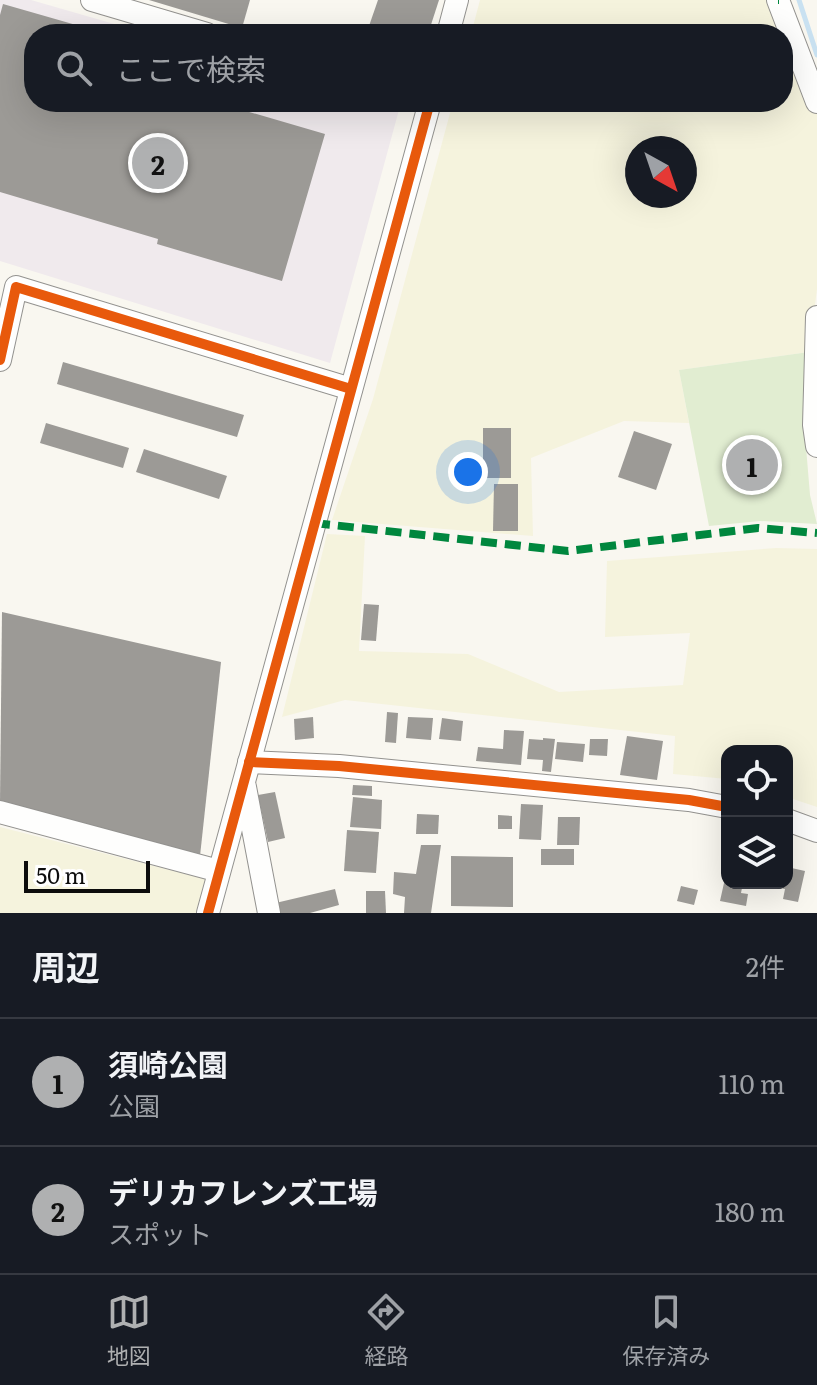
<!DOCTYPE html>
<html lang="ja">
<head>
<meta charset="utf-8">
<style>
	:root { --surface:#171b24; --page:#20242c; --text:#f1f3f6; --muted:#9ea1a6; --line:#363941; --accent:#afb0b1 }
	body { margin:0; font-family:Literata,"Noto Sans JP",serif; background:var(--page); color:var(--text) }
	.controls { position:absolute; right:24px; bottom:24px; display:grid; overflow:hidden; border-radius:16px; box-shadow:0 8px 32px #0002 }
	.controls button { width:72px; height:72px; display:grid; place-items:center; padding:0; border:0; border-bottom:2px solid var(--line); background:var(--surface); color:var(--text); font:40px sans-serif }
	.compass { position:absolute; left:625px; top:136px; width:72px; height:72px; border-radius:50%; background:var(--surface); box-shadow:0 8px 32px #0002; rotate:140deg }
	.scale { position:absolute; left:24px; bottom:20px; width:126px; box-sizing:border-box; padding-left:8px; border:4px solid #0c0c0c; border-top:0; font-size:22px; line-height:28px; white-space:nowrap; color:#0c0c0c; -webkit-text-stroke:6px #fff; paint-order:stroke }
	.you { position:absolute; left:468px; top:472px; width:28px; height:28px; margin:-20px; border:6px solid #fff; border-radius:50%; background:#1a73e8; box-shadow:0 0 0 12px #1a73e833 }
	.badge { display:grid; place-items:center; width:52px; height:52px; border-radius:50%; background:var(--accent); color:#111; font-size:26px; font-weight:700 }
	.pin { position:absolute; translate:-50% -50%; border:4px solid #fff; box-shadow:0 2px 8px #0006 }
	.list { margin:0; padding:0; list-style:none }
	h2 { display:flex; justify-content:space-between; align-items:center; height:104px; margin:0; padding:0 32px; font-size:34px }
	h2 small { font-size:26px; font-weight:400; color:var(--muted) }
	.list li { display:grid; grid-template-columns:52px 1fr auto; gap:24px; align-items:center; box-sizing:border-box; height:128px; padding:0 32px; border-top:2px solid var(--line) }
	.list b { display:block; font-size:30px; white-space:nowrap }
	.list p { margin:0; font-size:26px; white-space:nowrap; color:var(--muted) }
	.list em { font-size:26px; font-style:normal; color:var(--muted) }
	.icon { flex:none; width:44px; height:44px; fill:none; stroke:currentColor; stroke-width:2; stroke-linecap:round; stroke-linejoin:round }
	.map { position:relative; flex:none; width:817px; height:913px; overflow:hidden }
	.search { position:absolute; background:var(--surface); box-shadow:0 8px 32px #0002; left:24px; right:24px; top:24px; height:88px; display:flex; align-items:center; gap:20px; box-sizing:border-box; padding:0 28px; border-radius:32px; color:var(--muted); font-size:30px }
	.sheet { height:360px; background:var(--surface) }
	nav { display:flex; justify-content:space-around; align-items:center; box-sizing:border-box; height:112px; border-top:2px solid var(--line); background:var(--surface); font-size:22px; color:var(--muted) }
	nav a { display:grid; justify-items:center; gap:4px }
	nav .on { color:var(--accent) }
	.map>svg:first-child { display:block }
</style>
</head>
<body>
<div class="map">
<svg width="817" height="913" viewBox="0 0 817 913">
	<rect width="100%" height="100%" fill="#f9f7f0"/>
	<path fill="#f0eaed" d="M0,0H31L149,34H34V102H385L400,106L330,363L0,261Z"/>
	<g fill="#f5f3dd" fill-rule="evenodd">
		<path d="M480,0H773L817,113V289L809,352L679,370L689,423L624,421L531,458L533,536L332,520L373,399L453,102H783V34H471ZM637,148H685V196H637Z"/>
		<path d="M327,534L365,536L359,651L468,654L559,692L683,685L690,633L605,637L607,561L776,548L817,549V807L787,797V751H727V779L673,774L675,736L345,700L282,717Z"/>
		<path d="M0,827L205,879L196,913H0Z"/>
	</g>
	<path fill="#e1edd1" d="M809,352L805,435L810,495L817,524L760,521L709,526L679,370Z"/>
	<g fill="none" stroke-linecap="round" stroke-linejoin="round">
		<path stroke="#c9e1f1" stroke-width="5" d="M799,0L817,55"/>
	</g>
	<g fill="#9c9a96">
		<path d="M149,0H250L242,28Z"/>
		<path d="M378,0H439L428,34H395L369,26Z"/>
		<path d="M3,4L104,33L34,34V102H215L325,134L282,281L157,244L158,239L0,192V15Z"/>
		<path d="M63,362L244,415L237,437L57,384Z"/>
		<path d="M46,423L129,448L123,468L40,443Z"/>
		<rect x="483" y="428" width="28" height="50"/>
		<path d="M634,431L672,444L656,490L618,477Z"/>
		<path d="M144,449L227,476L219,499L136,472Z"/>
		<path d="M494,484H518V531H493Z"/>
		<path d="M364,604L379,605L376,641L361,640Z"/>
		<path d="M2,612L221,662L200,856L0,802Z"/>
		<path d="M387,712L398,713L396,743L385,742Z"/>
		<path d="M313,717L314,738L295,740L294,719Z"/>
		<path d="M408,717L433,718L431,740L406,738Z"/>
		<path d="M442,718L463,721L461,741L439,739Z"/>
		<path d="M504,730L524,731L521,765L476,761L478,747L503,749Z"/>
		<path d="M627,736L663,741L657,780L620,775Z"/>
		<path d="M543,738L555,739L551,772L542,771L543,760L527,759L529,739L543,740Z"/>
		<path d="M590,739H608L607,756L589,755Z"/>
		<path d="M557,742L585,744L583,762L555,759Z"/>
		<path d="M353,785L372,786V796L352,795Z"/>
		<path d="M275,792L285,838L268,842L258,795Z"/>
		<path d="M353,797L382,800L381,829L350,827Z"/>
		<path d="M521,804L543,805L541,840L519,839Z"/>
		<path d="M417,814L439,815L438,834H416Z"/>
		<path d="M498,815L512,816V829H498Z"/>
		<path d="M558,817H580L579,845H557Z"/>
		<path d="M347,830L379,832L376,873L344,871Z"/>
		<path d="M421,845H441L431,913H404L405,897L393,894L394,872L416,874Z"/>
		<rect x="541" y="849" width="33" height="16"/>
		<path d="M451,856L513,857V907L451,906Z"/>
		<path d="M787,867L805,871L798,902L783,899L785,889L778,888L779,883H787Z"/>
		<path d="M726,874L727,883H743L741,893L748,894L746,906L720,901Z"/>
		<path d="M681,886L698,890L694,905L677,901Z"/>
		<path d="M335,889L339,905L310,913H270L267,905Z"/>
		<path d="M366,891H385L386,913H366Z"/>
	</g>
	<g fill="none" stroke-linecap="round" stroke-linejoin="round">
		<g stroke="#93928f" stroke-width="24">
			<g id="minor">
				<path d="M92,0L207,34"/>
				<path d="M778,0L817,102"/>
				<path d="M448,34L457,0"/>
				<path d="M817,317L814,425L817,446"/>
				<path d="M0,360L16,287L351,389"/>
				<path d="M249,762L339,766L689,800L727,807"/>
				<path d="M245,787L269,913"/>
				<path d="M0,812L219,871"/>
				<path d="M787,820L817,831"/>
				<path d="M208,913L430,102"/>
			</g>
		</g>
		<use href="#minor" stroke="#fefefd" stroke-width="22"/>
		<g stroke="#00873e" stroke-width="8" stroke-dasharray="16 8" stroke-linecap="butt">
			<path d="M778,0H779"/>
			<path d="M314,523L568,551L758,528L817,533"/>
		</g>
		<g stroke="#fff" stroke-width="15">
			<g id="cycleway">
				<path d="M0,360L16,287L351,389"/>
				<path d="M249,762L339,766L689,800L727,807"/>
				<path d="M208,913L430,102"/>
			</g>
		</g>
		<use href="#cycleway" stroke="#e8590c" stroke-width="10"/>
	</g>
</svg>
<div class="controls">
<button><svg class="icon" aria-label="locate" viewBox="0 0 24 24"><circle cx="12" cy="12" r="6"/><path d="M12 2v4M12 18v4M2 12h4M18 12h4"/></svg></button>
<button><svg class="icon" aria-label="layers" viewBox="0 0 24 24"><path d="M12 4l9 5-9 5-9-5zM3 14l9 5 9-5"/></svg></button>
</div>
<svg class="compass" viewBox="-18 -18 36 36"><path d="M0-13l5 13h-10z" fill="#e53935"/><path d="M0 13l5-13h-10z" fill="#9ea1a6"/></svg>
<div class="scale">50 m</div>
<div class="you"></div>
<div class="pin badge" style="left:752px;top:465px">1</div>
<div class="pin badge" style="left:158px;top:163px">2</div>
<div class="search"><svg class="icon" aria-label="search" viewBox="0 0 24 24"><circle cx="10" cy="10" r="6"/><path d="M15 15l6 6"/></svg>ここで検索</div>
</div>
<section class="sheet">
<h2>周辺<small>2件</small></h2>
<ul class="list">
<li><span class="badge">1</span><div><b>須崎公園</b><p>公園</p></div><em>110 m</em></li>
<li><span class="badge">2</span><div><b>デリカフレンズ工場</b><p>スポット</p></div><em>180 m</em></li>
</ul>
</section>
<nav>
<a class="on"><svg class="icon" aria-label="map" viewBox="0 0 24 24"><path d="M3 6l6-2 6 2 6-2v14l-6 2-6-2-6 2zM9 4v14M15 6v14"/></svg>地図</a>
<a><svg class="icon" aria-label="directions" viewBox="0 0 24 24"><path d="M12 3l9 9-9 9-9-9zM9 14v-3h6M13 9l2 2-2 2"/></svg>経路</a>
<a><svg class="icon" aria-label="saved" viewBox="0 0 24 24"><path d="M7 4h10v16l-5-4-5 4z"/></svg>保存済み</a>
</nav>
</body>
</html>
